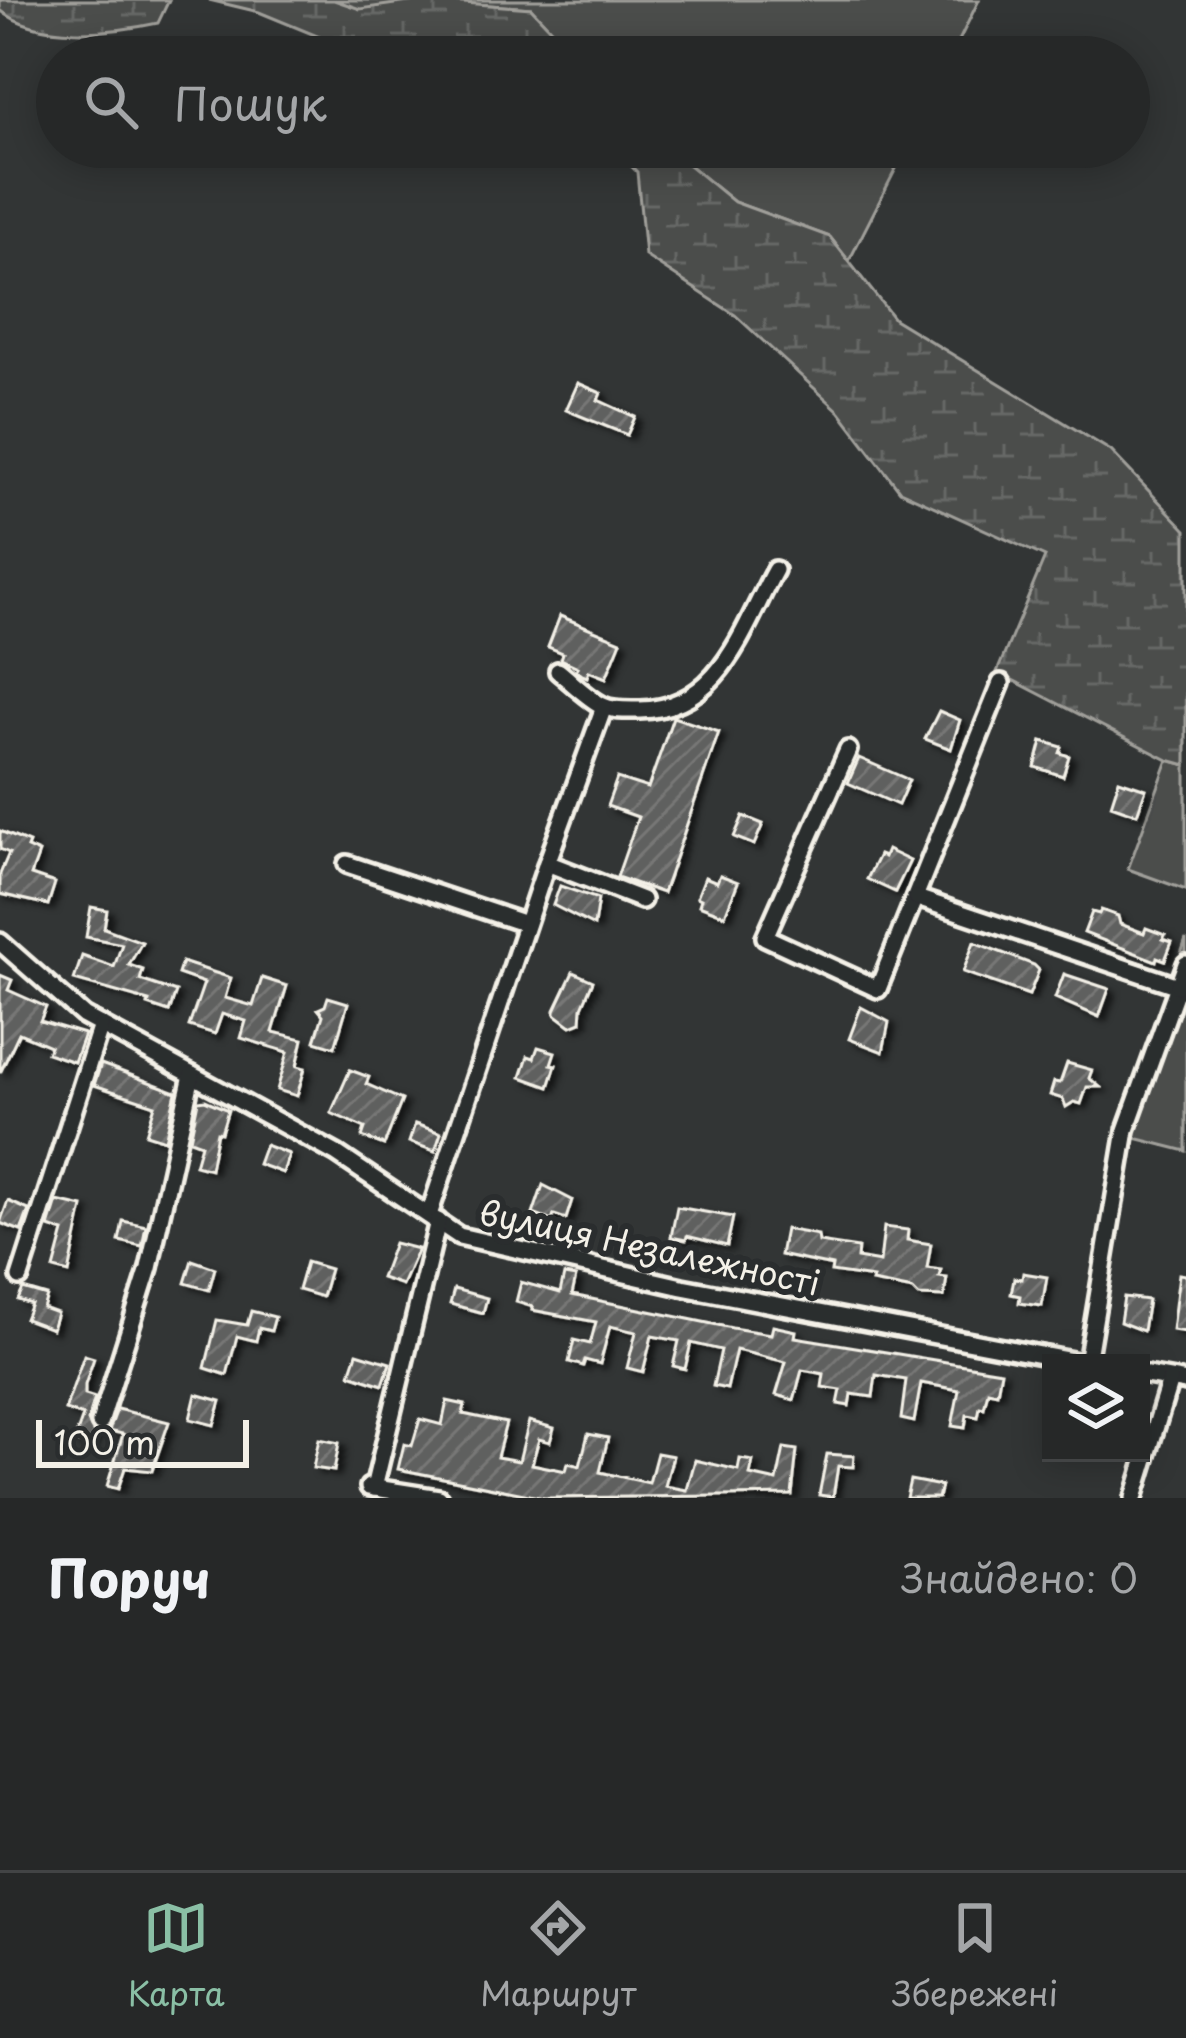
<!DOCTYPE html>
<html lang="uk">
<head>
<meta charset="utf-8">
<style>
	:root { --surface:#262828; --page:#2e3030; --text:#f1f3f6; --muted:#a4a6a8; --line:#424445; --accent:#8abfa5 }
	body { margin:0; font-family:"Playpen Sans",sans-serif; background:var(--page); color:var(--text) }
	.controls { position:absolute; right:36px; bottom:36px; display:grid; overflow:hidden; border-radius:0px; box-shadow:0 6px 30px #0003 }
	.controls button { width:108px; height:108px; display:grid; place-items:center; padding:0; border:0; border-bottom:3px solid var(--line); background:var(--surface); color:var(--text); font:60px sans-serif }
	.scale { position:absolute; left:36px; bottom:30px; width:213px; box-sizing:border-box; padding-left:12px; border:6px solid #f4f1e8; border-top:0; font-size:33px; line-height:42px; white-space:nowrap; color:#f4f1e8; -webkit-text-stroke:9px #2a2d2e; paint-order:stroke }
	.list { margin:0; padding:0; list-style:none }
	h2 { display:flex; justify-content:space-between; align-items:center; height:156px; margin:0; padding:0 48px; font-size:51px }
	h2 small { font-size:39px; font-weight:400; color:var(--muted) }
	.icon { flex:none; width:66px; height:66px; fill:none; stroke:currentColor; stroke-width:2; stroke-linecap:round; stroke-linejoin:round }
	.map { position:relative; flex:none; width:1186px; height:1498px; overflow:hidden }
	.search { position:absolute; background:var(--surface); box-shadow:0 6px 30px #0003; left:36px; right:36px; top:36px; height:132px; display:flex; align-items:center; gap:30px; box-sizing:border-box; padding:0 42px; border-radius:66px; color:var(--muted); font-size:45px }
	.sheet { height:372px; background:var(--surface) }
	nav { display:flex; justify-content:space-around; align-items:center; box-sizing:border-box; height:168px; border-top:3px solid var(--line); background:var(--surface); font-size:33px; color:var(--muted) }
	nav a { display:grid; justify-items:center; gap:6px }
	nav .on { color:var(--accent) }
	.map>svg:first-child { display:block }
</style>
</head>
<body>
<div class="map">
<svg width="1186" height="1498" viewBox="0 0 1186 1498">
	<defs>
		<pattern id="wetland-marsh" width="20" height="14" patternUnits="userSpaceOnUse" patternTransform="scale(3)"><rect width="20" height="14" fill="#4b4d4c"/><path d="M1 5h8M5 5V1M11 12h8M15 12V8" fill="none" stroke="#666766"/></pattern>
		<pattern id="building-hatch" width="6" height="6" patternUnits="userSpaceOnUse" patternTransform="scale(3)"><rect width="6" height="6" fill="#5f605f"/><path d="M-1 1l2-2M0 6l6-6M5 7l2-2" fill="none" stroke="#777776"/></pattern>
		<filter id="shadow"><feDropShadow dx="6" dy="4" stdDeviation="3" flood-color="#0009"/></filter>
	</defs>
	<rect width="100%" height="100%" fill="#323535"/>
	<filter id="ink" filterUnits="userSpaceOnUse"><feTurbulence type="fractalNoise" baseFrequency=".00833" numOctaves="2"/><feDisplacementMap in="SourceGraphic" scale="24" xChannelSelector="R" yChannelSelector="G"/><feConvolveMatrix kernelMatrix="1 2 1 2 8 2 1 2 1" color-interpolation-filters="sRGB"/></filter>
	<g filter="url(#ink)">
		<g fill="#4b4d4c" stroke="#a09f9a" stroke-width="3">
			<path d="M334,0H979L951,57H577L531,8L423,0L360,10Z"/>
			<path d="M667,147H907L849,261L830,237L734,202Z"/>
			<path d="M1168,760L1186,765V890L1128,869Z"/>
			<path d="M1186,939V1151L1119,1134Z"/>
		</g>
		<g fill="url(#wetland-marsh)" stroke="#a09f9a" stroke-width="3">
			<path d="M0,0H169L158,23C112,33 38,41 0,10Z"/>
			<path d="M209,0H334L360,9L423,0L531,8L577,57H368L259,12Z"/>
			<path d="M612,147H667L734,202L830,237L894,319L1111,451L1186,530V765L1168,760L997,672L1045,557L900,491L840,412L735,315L645,256L637,172Z"/>
		</g>
		<g fill="url(#building-hatch)" stroke="#f4f1e8" stroke-width="3" filter="url(#shadow)">
			<path d="M578,383L601,393L598,400L635,417L627,435L566,410Z"/>
			<path d="M560,616L621,641L606,678L589,671L587,677L582,675L576,670L578,667L561,659L563,653L548,647Z"/>
			<path d="M939,711L960,720L951,749L925,739Z"/>
			<path d="M673,717L719,732L663,893L617,877L638,817L607,806L617,778L648,788Z"/>
			<path d="M1042,741L1062,747L1060,753L1069,756L1063,776L1035,767Z"/>
			<path d="M859,758L909,780L898,805L848,783Z"/>
			<path d="M1119,780L1146,789L1137,814L1111,805Z"/>
			<path d="M743,816L763,824L754,845L734,837Z"/>
			<path d="M0,831L29,843L27,848L39,853L31,875L55,883L48,905L0,894V874L9,853L0,849Z"/>
			<path d="M887,850L910,861L895,892L867,879L879,855L884,857Z"/>
			<path d="M720,875L738,882L725,915L699,905L701,899L697,897L705,877L717,882Z"/>
			<path d="M560,886L598,899L594,926L553,905Z"/>
			<path d="M91,907L107,910L104,928L142,942L129,965L143,970L140,980L176,992L169,1012L148,1005L149,1001L74,980L82,956L114,967L122,944L86,937Z"/>
			<path d="M1101,910L1118,916L1120,924L1144,933L1146,928L1165,935L1163,939L1172,942L1165,960L1157,957L1156,961L1084,933L1092,912L1099,914Z"/>
			<path d="M974,942L1034,965L1039,970L1029,995L963,972Z"/>
			<path d="M182,962L231,978L225,998L253,1006L262,978L287,986L273,1032L303,1039L297,1066L305,1068L297,1096L277,1090L288,1052L241,1038L246,1021L222,1014L215,1034L189,1026L204,983L178,974Z"/>
			<path d="M573,972L593,981L582,1007L581,1022L571,1026L555,1014V1010Z"/>
			<path d="M1064,974L1109,989L1099,1017L1055,998Z"/>
			<path d="M0,975L12,980L8,990L46,1007L40,1021L84,1034L74,1062L47,1053L50,1046L19,1033L0,1073Z"/>
			<path d="M328,997L348,1003L335,1047L315,1041L323,1015L318,1009L325,1006Z"/>
			<path d="M861,1007L889,1022L883,1052L849,1039Z"/>
			<path d="M538,1047L555,1052L551,1064L556,1065L549,1087L521,1077L528,1056L534,1058Z"/>
			<path d="M1067,1063L1092,1070L1089,1078L1100,1087H1087L1081,1104L1074,1102L1066,1107L1063,1099L1050,1095L1054,1082L1060,1083Z"/>
			<path d="M101,1064L176,1092L165,1140L146,1134L155,1105L94,1085Z"/>
			<path d="M350,1070L369,1077L366,1084L402,1100L384,1145L362,1137L365,1128L331,1113Z"/>
			<path d="M205,1100L228,1110L221,1133L217,1132L210,1169L195,1165L201,1144L190,1140L198,1101Z"/>
			<path d="M415,1124L441,1133L435,1151L409,1142Z"/>
			<path d="M265,1145L289,1154L283,1173L258,1164Z"/>
			<path d="M543,1185L572,1200L566,1219L554,1215L552,1221L533,1214Z"/>
			<path d="M8,1201L29,1210L21,1231L0,1223Z"/>
			<path d="M57,1201L83,1207L69,1273L54,1269L64,1232L49,1227Z"/>
			<path d="M677,1207L733,1217L727,1246L687,1236L686,1240L671,1237Z"/>
			<path d="M123,1221L146,1226L142,1246L119,1241Z"/>
			<path d="M884,1227L908,1230L907,1240L931,1244L927,1268L941,1270L939,1277L947,1278L944,1297L919,1296L913,1290L872,1282L873,1278L831,1272L832,1266L780,1255L785,1229L818,1235L819,1242L858,1248L857,1258L880,1262Z"/>
			<path d="M394,1243L418,1249L402,1285L381,1278Z"/>
			<path d="M192,1260L215,1268L209,1290L185,1283Z"/>
			<path d="M306,1262L330,1269L322,1297L298,1290Z"/>
			<path d="M1023,1273L1047,1277L1042,1306L1019,1303L1020,1296L1011,1294L1014,1278L1022,1279Z"/>
			<path d="M1179,1274L1186,1275V1332L1172,1330Z"/>
			<path d="M564,1275L576,1277L572,1295L732,1328L771,1334L773,1326L796,1331L795,1337L1001,1371L997,1393L988,1391L984,1408L980,1407L978,1417L967,1415L965,1428L952,1426L959,1390L921,1383L914,1422L901,1419L906,1380L876,1375L873,1397L851,1394L849,1406L838,1404L841,1390L822,1387L824,1374L802,1370L794,1400L776,1395L786,1362L736,1350L727,1389L713,1386L721,1350L691,1343L685,1369L673,1366L679,1341L652,1336L643,1372L627,1368L636,1332L610,1326L600,1364L585,1360L583,1366L569,1362L574,1340L590,1344L596,1322L532,1310L533,1307L516,1302L521,1282L560,1293Z"/>
			<path d="M23,1289L47,1296L43,1308L57,1313L52,1329L25,1319L31,1304L18,1300Z"/>
			<path d="M454,1289L487,1298L483,1313L450,1304Z"/>
			<path d="M1124,1297L1148,1300L1143,1331L1120,1322Z"/>
			<path d="M251,1311L275,1317L271,1331L259,1328L256,1341L237,1336L227,1375L205,1368L217,1320L247,1325Z"/>
			<path d="M357,1353L390,1363L383,1385L350,1374Z"/>
			<path d="M84,1355L94,1358L85,1385V1395L95,1398L88,1421L94,1433L89,1446L74,1441L83,1416L65,1410Z"/>
			<path d="M196,1394L221,1401L214,1425L190,1419Z"/>
			<path d="M447,1401L465,1405L463,1414L506,1423L497,1457L519,1461L529,1421L554,1428L550,1442L539,1439L532,1464L566,1471L568,1463L580,1466L588,1434L608,1438L600,1472L649,1483L657,1453L673,1456L665,1486L687,1490L695,1460L738,1470L740,1459L753,1461L750,1475L777,1481L784,1448L797,1450L792,1495L544,1498L398,1469L404,1444L412,1446L420,1419L442,1425Z"/>
			<path d="M117,1409L169,1422L152,1471L125,1468L118,1489L107,1486L123,1434L109,1431Z"/>
			<path d="M319,1439L339,1443L334,1471L313,1468Z"/>
			<path d="M827,1454L854,1456L853,1467L838,1466L833,1497L819,1495Z"/>
			<path d="M910,1480L941,1486L938,1498H906Z"/>
		</g>
		<g fill="none" stroke-linecap="round" stroke-linejoin="round">
			<g stroke="#f4f1e8" stroke-width="24">
				<g id="minor">
					<path d="M558,671C572,682 587,698 603,706C613,711 629,710 640,710C720,709 742,630 775,570"/>
					<path d="M848,750L765,937L878,989L1001,683"/>
					<path d="M547,863L642,900"/>
					<path d="M347,864L526,924"/>
					<path d="M917,898L1178,986L1126,1130L1087,1363"/>
					<path d="M0,942L84,1016L337,1154L459,1236L682,1287L1083,1363"/>
					<path d="M1178,986L1186,964"/>
					<path d="M429,1215L547,863L604,707"/>
					<path d="M20,1277L101,1025"/>
					<path d="M1141,1374L1186,1382"/>
					<path d="M100,1423L149,1268L192,1075"/>
					<path d="M369,1487L439,1498"/>
					<path d="M374,1488L438,1221"/>
					<path d="M1134,1498L1170,1380"/>
				</g>
			</g>
			<use href="#minor" stroke="#2a2d2e" stroke-width="15"/>
		</g>
	</g>
	<g text-anchor="middle" dominant-baseline="central" stroke-width="12" stroke-linejoin="round" paint-order="stroke">
		<g font-size="33" fill="#f4f1e8" stroke="#2a2d2e">
			<text transform="translate(650 1246) rotate(12)">вулиця Незалежності</text>
		</g>
	</g>
</svg>
<div class="controls">
<button><svg class="icon" aria-label="layers" viewBox="0 0 24 24"><path d="M12 4l9 5-9 5-9-5zM3 14l9 5 9-5"/></svg></button>
</div>
<div class="scale">100 m</div>
<div class="search"><svg class="icon" aria-label="search" viewBox="0 0 24 24"><circle cx="10" cy="10" r="6"/><path d="M15 15l6 6"/></svg>Пошук</div>
</div>
<section class="sheet">
<h2>Поруч<small>Знайдено: 0</small></h2>
<ul class="list">
</ul>
</section>
<nav>
<a class="on"><svg class="icon" aria-label="map" viewBox="0 0 24 24"><path d="M3 6l6-2 6 2 6-2v14l-6 2-6-2-6 2zM9 4v14M15 6v14"/></svg>Карта</a>
<a><svg class="icon" aria-label="directions" viewBox="0 0 24 24"><path d="M12 3l9 9-9 9-9-9zM9 14v-3h6M13 9l2 2-2 2"/></svg>Маршрут</a>
<a><svg class="icon" aria-label="saved" viewBox="0 0 24 24"><path d="M7 4h10v16l-5-4-5 4z"/></svg>Збережені</a>
</nav>
</body>
</html>
